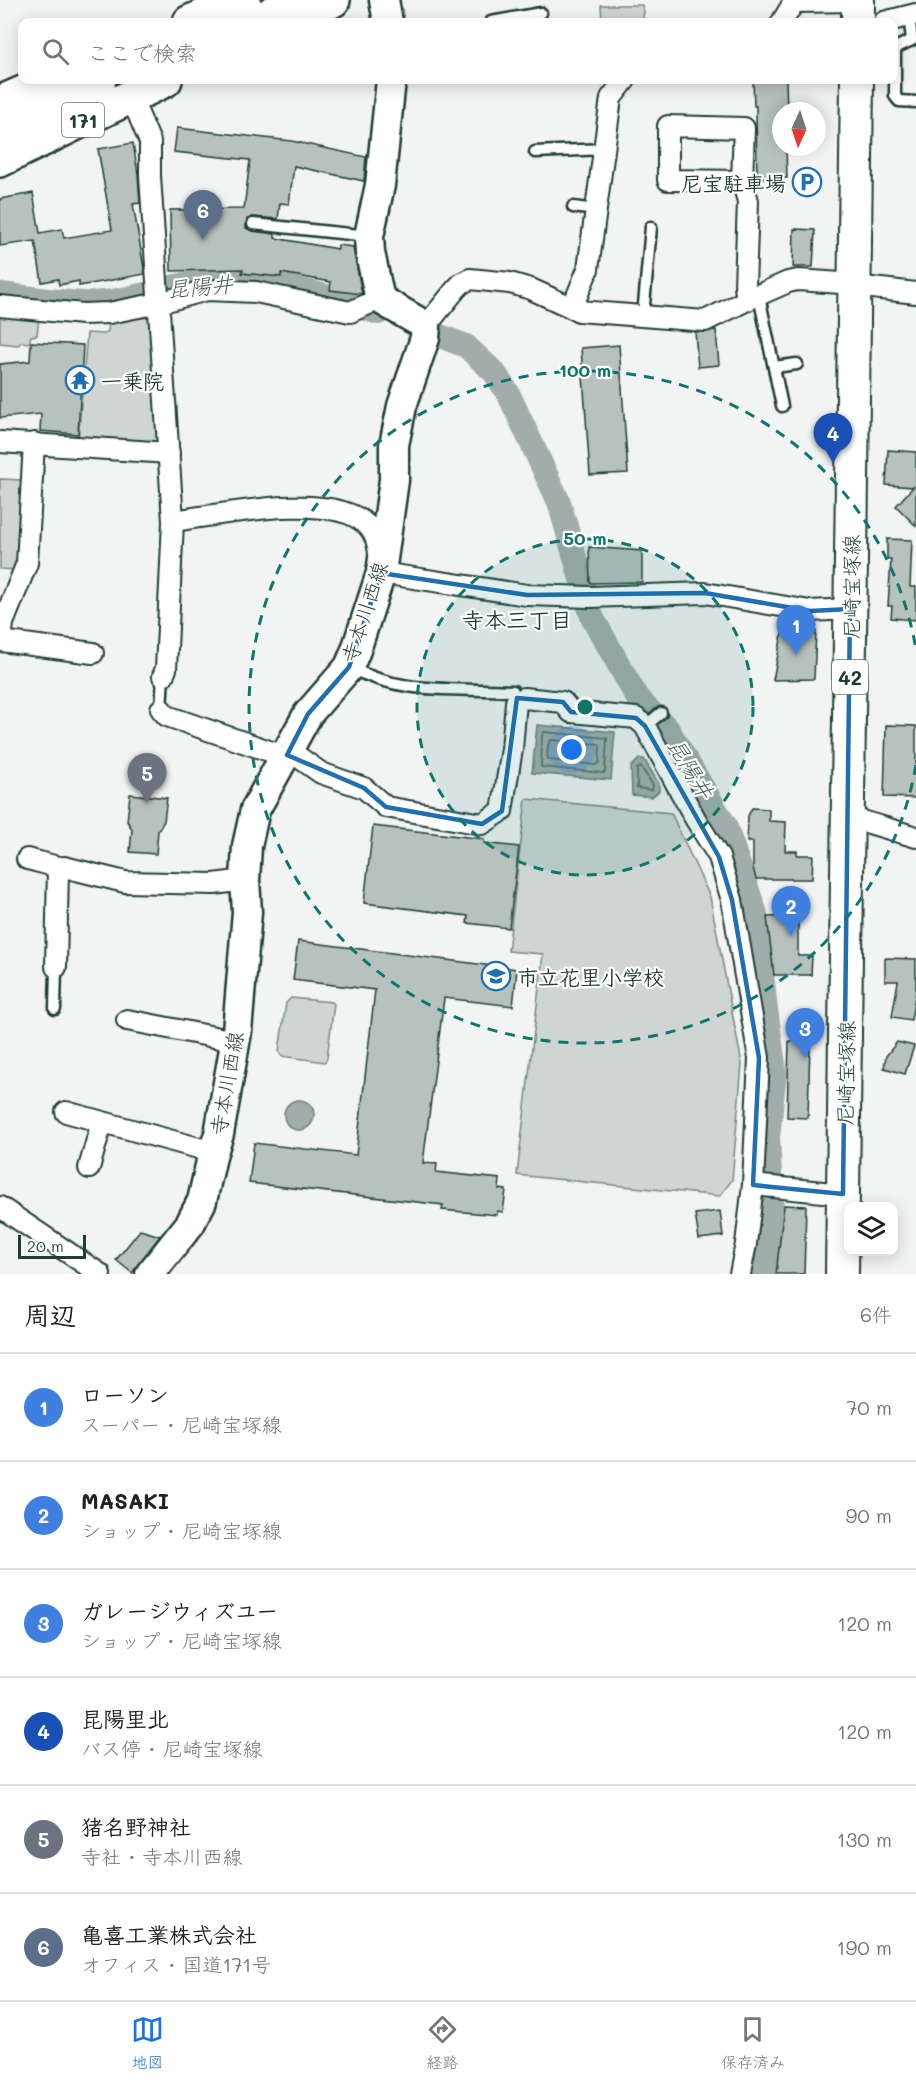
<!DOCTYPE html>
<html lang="ja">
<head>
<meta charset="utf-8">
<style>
	:root { --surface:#fff; --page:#f6f6f6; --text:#222; --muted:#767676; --line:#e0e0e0; --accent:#1a73e8 }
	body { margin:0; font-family:Mali,"Klee One",sans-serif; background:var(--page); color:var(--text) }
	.controls { position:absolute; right:18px; bottom:18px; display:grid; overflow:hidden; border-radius:12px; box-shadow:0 3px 15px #0003 }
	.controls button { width:54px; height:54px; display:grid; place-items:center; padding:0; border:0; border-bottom:2px solid var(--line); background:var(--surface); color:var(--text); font:30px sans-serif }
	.compass { position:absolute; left:772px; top:102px; width:54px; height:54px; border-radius:50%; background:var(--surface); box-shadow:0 3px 15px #0003; rotate:183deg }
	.scale { position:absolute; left:18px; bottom:15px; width:68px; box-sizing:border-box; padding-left:6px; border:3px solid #1f3d34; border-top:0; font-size:16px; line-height:21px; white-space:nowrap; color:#1f3d34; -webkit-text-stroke:4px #fff; paint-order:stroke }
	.you { position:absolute; left:572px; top:750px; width:21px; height:21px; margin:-15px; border:4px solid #fff; border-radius:50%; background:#1a73e8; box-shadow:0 0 0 9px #1a73e833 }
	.badge { display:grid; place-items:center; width:39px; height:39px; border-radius:50%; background:var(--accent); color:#fff; font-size:20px; font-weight:700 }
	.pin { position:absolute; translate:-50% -50px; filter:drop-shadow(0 2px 3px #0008) }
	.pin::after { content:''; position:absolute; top:32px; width:21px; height:18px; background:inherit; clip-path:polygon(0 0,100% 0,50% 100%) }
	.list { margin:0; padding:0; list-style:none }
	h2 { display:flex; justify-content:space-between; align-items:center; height:78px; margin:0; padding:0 24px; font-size:26px }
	h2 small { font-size:20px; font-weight:400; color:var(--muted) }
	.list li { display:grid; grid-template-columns:39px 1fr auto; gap:18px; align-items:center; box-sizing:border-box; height:108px; padding:0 24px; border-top:2px solid var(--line) }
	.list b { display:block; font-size:22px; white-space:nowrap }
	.list p { margin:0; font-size:20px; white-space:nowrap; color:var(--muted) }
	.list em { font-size:20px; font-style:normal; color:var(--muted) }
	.icon { flex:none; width:33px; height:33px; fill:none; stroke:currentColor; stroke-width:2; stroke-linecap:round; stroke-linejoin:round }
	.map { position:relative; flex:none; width:916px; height:1274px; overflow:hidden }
	.search { position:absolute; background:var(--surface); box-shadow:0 3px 15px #0003; left:18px; right:18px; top:18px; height:66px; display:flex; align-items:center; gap:15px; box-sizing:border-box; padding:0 21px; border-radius:12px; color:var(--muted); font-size:22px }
	.sheet { height:726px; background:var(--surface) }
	nav { display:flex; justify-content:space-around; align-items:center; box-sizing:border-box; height:84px; border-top:2px solid var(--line); background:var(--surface); font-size:16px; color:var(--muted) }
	nav a { display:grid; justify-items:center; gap:3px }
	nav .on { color:var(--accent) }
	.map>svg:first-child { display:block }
</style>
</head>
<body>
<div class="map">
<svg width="916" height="1274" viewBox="0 0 916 1274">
	<rect width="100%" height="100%" fill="#f2f3f3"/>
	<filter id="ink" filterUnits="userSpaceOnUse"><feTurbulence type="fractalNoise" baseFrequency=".0167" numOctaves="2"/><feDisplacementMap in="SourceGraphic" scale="12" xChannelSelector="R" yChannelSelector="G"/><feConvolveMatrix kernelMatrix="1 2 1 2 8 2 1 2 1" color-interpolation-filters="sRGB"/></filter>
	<g filter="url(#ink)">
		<g fill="#ced5d3" stroke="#768984" stroke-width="1.5">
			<path d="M601,5H642L644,12L642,22H602Z"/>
			<path d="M0,314L39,318L37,335L31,336L29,343L22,342L18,345L0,343Z"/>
			<path d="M150,317L161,443L78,441L87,333L104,334L108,331L109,320Z"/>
			<path d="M0,479L22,480L17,570L0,569Z"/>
			<path d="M526,799L671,813L710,897L742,1064L732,1180L720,1196L517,1175L543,954L508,951Z"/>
			<path d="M291,998L332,1002L334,1004L327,1058L325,1062L282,1056L279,1051L286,1003Z"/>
		</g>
		<g fill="#a1adaa" stroke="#6d807b" stroke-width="1.5">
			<path d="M537,725L615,732L611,780L532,773Z"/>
			<path d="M639,759H644L659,784V791L652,797L632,795L631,767Z"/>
			<circle cx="299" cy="1115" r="15"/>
		</g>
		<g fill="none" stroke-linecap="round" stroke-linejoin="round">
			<g stroke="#536a63" stroke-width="1.5">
				<path d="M544,732L607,738L605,772L603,773L541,767L542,735Z"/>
				<path d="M551,740L599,744L600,747L599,763L596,765L549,760C546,756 547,744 551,740Z"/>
				<path d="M641,767L653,785L652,790L637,788V769Z"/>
			</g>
			<g stroke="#a1adaa" stroke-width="24">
				<path d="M0,294C29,297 62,303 91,303C128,302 163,287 199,281C250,273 330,295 378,313"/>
				<path d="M432,333L466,346L494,372L508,393L559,502L592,617L638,699L667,728L725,825L746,885L756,914L765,1002L775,1072L768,1137L772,1213L763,1274"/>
			</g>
		</g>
		<g fill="#b7c1bd" stroke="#1f3d34" stroke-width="1.5">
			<path d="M753,80H786L787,111H781V147H786L787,178H757L756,106H754Z"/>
			<path d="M177,128L292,141L366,157L364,181L294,166L289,204L280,203L278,219L253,217L247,219L246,224V228L252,231L275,234V238L338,249V245L353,247L362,294L330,290L331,282L281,273V277L242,273L243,269L171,271L170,210L244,209L250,160L174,152Z"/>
			<path d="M133,143L138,174L140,203L133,204L145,274L79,286V281L59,285L58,279L42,282L35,241L0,246V199L33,193L40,233L62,229L64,238L112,230L98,149Z"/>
			<path d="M794,229L815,230L813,267H793Z"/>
			<path d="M716,330L719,365L698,367L695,332Z"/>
			<path d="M31,342L83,345L78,434L40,431L41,414L0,418V364L30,361Z"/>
			<path d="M619,345L628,473L590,475L581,348Z"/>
			<path d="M888,450L916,452V526L896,506L913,487L886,485Z"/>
			<path d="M887,539L912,540L910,587H916V620L891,618L892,606H888L891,559H887Z"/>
			<path d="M589,547L642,551V582L590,583Z"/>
			<path d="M784,624L811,626L816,631L814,679L773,680Z"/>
			<path d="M886,725L916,726V798L884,797Z"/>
			<path d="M130,794L167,798L164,821L158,831L156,854L130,852L132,829L127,821Z"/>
			<path d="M752,808L769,809V821L786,822L785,851H797V855H813L812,879H756L753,868V842H747L748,816Z"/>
			<path d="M373,826L484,839V843L519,847L509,928L467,923L468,916L364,903Z"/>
			<path d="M798,916V956H812L811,975H774L767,917Z"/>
			<path d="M298,941L517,969L513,1006L444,998L423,1163L437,1164L436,1172L500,1179L499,1189L506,1190L503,1212L497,1211V1215L442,1210L443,1205L249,1183L254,1143L356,1155L375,990L293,980Z"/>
			<path d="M885,958L916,959V992L911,1020L892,1017L898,981H885Z"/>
			<path d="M789,1041H810L808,1118L787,1117Z"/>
			<path d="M897,1042L914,1046L905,1074L884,1068L886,1056Z"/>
			<path d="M784,1205L806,1206L804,1274H776Z"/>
			<path d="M720,1211L723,1236L699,1239L695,1214Z"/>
			<path d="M140,1230L160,1236L132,1273L116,1260Z"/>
		</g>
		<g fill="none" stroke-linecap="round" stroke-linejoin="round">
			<g stroke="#1f3d34" stroke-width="15">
				<g id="service">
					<path d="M909,16L912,40L895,48V96L899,101L916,102"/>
					<path d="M491,22L541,13"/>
					<path d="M535,152L605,149"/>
					<path d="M573,207L596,210"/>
					<path d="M253,224L369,236"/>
					<path d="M759,296L782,406"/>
					<path d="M643,316L651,227"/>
					<path d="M774,367L797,364"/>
					<path d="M349,667C405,696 453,687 513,691L516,702"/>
					<path d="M161,709L163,676"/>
					<path d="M645,726L661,713"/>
					<path d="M55,1009L56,967"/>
				</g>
			</g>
			<g stroke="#1f3d34" stroke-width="24">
				<g id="minor">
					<path d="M782,22L794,2L858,1"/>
					<path d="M884,22L916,14"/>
					<path d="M131,97L150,142V176L173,521L166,669L163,676"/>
					<path d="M742,181L668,180V126L744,128L742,181L748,201L745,287L747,300"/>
					<path d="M0,306L83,314L109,313L159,303L207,290L256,292L350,312L382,298"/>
					<path d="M572,308L588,269L611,98L625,80"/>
					<path d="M426,326L456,289L462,283L470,279L510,283L531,289L579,311L705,321L747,300L788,282L798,280L841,283L855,286L916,293"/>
					<path d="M0,442L169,453"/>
					<path d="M34,443L27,563L3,623L1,641L93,653"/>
					<path d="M173,521C220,515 332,490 367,525C380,538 379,556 381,573L527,595L590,597L705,593L810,611L850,609"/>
					<path d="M161,709L167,716L275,753L297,756L321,773L364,788L386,807L482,824L502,811L512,749L516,702L524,698L563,702L571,712L636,718L645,726L696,820L719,857L732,900L759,1058L753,1185L746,1244L740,1274"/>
					<path d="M849,817L916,837"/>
					<path d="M27,859C37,861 58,868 64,867L125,882L214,884L245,880"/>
					<path d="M56,967L58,868"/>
					<path d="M127,1020L235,1041"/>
					<path d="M66,1112L213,1152"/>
					<path d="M89,1168L102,1122"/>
					<path d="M753,1185L843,1194"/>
					<path d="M0,1207L100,1274"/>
				</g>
			</g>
			<g stroke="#1f3d34" stroke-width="33">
				<g id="secondary">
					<path d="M384,0L388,22"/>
					<path d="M150,1274L190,1224L202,1201L213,1152L219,1134L237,1032L247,912L245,880L247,846L255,810L308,714L349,667L356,650L381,573L394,480V445L402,406L425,338L426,326L383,301L379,295L370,253L369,236L380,185L391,80"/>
				</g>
			</g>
			<g stroke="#1f3d34" stroke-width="36">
				<g id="primary">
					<path d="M858,22V0"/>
					<path d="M842,1274L857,80"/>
				</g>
			</g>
			<g stroke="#1f3d34" stroke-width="38">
				<g id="trunk">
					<path d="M190,22L244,0"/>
					<path d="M258,22L295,0"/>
					<path d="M292,22L333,0"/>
					<path d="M0,103L53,80"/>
					<path d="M0,131L99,80"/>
					<path d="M0,160L165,80"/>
				</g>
			</g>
			<use href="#service" stroke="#fff" stroke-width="10"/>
			<use href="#minor" stroke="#fff" stroke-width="20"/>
			<use href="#secondary" stroke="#fff" stroke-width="28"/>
			<use href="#primary" stroke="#fff" stroke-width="32"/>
			<use href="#trunk" stroke="#fff" stroke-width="33"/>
		</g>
	</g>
	<path fill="none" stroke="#1f6fb2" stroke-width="4.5" stroke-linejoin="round" d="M381,573L527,595L705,593L810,611L850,609L843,1194L753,1185L759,1058L732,900L719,857L645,726L636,718L571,712L563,702L517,698L502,811L482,824L386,807L364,788L287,755L308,714L349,667Z"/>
	<circle cx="585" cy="707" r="168" fill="#0f766e" fill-opacity=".12"/>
	<g fill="none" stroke="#0f766e" stroke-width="3" stroke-dasharray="10 8">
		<circle cx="585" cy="707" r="168"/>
		<path d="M916 765A336 336 0 1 1 916 649"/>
	</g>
	<defs>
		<g id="parking-ring" transform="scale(1.5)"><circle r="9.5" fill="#fff" stroke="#1f6fb2" stroke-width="1.5"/><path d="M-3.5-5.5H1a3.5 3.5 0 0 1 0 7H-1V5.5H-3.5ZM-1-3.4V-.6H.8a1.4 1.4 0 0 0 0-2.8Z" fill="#1f6fb2"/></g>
		<g id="temple-ring" transform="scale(1.5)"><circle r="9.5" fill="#fff" stroke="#1f6fb2" stroke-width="1.5"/><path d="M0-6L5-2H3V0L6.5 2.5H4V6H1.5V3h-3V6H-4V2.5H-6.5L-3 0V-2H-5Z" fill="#1f6fb2"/></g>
		<g id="school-ring" transform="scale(1.5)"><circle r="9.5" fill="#fff" stroke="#1f6fb2" stroke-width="1.5"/><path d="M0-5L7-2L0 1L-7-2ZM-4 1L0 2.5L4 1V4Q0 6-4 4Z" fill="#1f6fb2"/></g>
	</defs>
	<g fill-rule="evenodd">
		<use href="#parking-ring" x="807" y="182"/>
		<use href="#temple-ring" x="80" y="380"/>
		<use href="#school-ring" x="496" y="976"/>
	</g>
	<g text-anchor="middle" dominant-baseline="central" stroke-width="4.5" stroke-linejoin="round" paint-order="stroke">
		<g fill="#fff" stroke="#627771" stroke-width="1.5">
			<rect x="62" y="103" width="42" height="34" rx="4.5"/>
			<rect x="832" y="660" width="36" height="34" rx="4.5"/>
		</g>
		<g font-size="20" font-weight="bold" fill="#1f3d34">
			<text x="83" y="120">171</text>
			<text x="850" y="677">42</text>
		</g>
		<g font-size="21" font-weight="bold" fill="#1f3d34" stroke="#fff" text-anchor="start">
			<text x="786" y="182" text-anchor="end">尼宝駐車場</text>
			<text x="101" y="380">一乗院</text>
			<text x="517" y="976">市立花里小学校</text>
		</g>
		<g font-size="21" fill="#1f3d34" stroke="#fff">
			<text transform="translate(850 587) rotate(-90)">尼崎宝塚線</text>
			<text transform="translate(364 612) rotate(-72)">寺本川西線</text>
			<text transform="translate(845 1073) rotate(-89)">尼崎宝塚線</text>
			<text transform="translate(226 1083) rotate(-80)">寺本川西線</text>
		</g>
		<g font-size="22" font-style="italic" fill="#465f57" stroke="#fff">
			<text transform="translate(200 286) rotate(-5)">昆陽井</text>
			<text transform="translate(691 768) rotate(59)">昆陽井</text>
		</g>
		<g font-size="22" font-weight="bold" fill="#1f3d34" stroke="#fff">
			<text x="517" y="619">寺本三丁目</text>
		</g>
	</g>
	<circle cx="585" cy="707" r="9" fill="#0f766e" stroke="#fff" stroke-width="3"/>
	<g font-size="18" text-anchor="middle" font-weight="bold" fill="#0f766e" stroke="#fff" stroke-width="4.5" stroke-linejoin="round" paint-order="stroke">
		<text x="585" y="377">100 m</text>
		<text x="585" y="545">50 m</text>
	</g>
</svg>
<div class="controls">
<button><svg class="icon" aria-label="layers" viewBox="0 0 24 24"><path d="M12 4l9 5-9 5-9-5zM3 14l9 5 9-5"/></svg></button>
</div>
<svg class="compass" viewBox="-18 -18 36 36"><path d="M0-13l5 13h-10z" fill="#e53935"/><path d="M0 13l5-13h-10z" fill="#767676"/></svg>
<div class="scale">20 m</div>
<div class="you"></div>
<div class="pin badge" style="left:796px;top:655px;background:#3f7fe0">1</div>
<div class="pin badge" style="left:791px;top:936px;background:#3f7fe0">2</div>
<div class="pin badge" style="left:805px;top:1058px;background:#3f7fe0">3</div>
<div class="pin badge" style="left:833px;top:463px;background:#1a4fb4">4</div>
<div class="pin badge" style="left:147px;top:803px;background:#6b7280">5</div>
<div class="pin badge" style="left:203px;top:240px;background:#5c6f8a">6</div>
<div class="search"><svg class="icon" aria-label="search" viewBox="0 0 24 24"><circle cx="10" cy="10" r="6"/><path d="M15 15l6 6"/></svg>ここで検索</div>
</div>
<section class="sheet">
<h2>周辺<small>6件</small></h2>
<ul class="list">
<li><span class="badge" style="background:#3f7fe0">1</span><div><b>ローソン</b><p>スーパー · 尼崎宝塚線</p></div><em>70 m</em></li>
<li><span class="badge" style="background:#3f7fe0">2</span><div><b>MASAKI</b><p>ショップ · 尼崎宝塚線</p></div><em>90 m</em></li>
<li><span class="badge" style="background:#3f7fe0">3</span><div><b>ガレージウィズユー</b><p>ショップ · 尼崎宝塚線</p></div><em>120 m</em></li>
<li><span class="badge" style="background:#1a4fb4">4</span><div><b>昆陽里北</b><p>バス停 · 尼崎宝塚線</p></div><em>120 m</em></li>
<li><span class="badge" style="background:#6b7280">5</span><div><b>猪名野神社</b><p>寺社 · 寺本川西線</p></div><em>130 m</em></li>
<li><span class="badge" style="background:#5c6f8a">6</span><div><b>亀喜工業株式会社</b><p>オフィス · 国道171号</p></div><em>190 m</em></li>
</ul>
</section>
<nav>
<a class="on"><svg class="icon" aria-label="map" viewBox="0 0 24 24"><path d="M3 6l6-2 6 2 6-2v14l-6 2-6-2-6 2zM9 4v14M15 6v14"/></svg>地図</a>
<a><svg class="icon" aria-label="directions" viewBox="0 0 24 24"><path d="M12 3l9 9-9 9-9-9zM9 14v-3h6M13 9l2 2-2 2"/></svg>経路</a>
<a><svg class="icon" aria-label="saved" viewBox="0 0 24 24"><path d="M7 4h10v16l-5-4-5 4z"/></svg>保存済み</a>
</nav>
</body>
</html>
